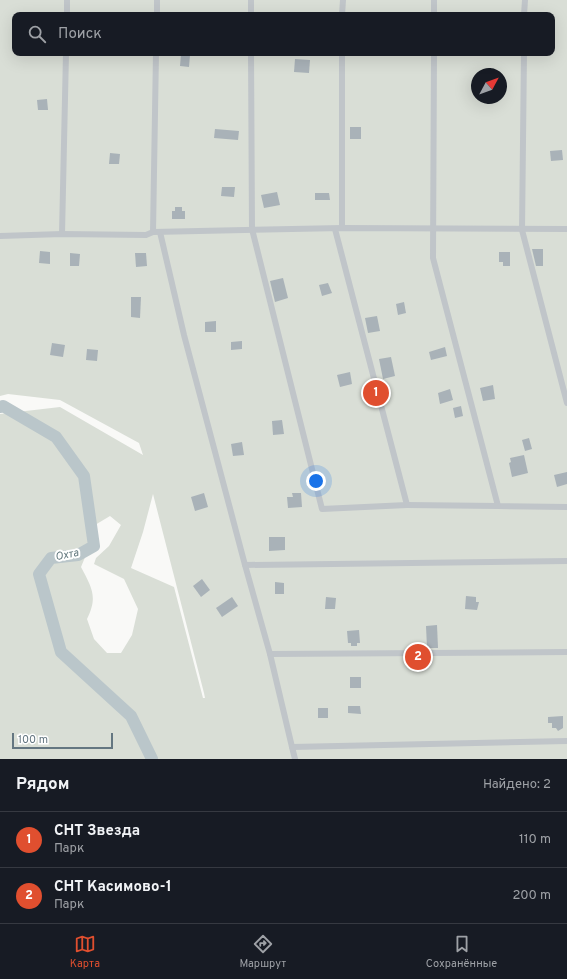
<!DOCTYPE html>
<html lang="ru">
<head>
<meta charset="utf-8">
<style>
	:root { --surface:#171b24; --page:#242831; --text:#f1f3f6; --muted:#9ea1a6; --line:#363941; --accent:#e04f2f }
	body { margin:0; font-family:Overpass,sans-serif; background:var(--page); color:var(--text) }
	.compass { position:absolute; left:471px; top:68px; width:36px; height:36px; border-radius:50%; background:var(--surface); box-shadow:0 4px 16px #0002; rotate:49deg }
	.scale { position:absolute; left:12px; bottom:10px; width:101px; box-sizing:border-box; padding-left:4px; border:2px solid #647681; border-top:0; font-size:11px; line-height:14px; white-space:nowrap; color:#647681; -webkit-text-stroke:3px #fff; paint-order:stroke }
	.you { position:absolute; left:316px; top:481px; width:14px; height:14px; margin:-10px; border:3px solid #fff; border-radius:50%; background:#1a73e8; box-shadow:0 0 0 6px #1a73e833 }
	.badge { display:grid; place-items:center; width:26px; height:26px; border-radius:50%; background:var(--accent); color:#fff; font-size:13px; font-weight:700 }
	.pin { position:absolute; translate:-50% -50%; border:2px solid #fff; box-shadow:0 1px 4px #0006 }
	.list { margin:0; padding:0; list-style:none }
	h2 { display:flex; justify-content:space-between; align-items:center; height:52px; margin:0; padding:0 16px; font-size:17px }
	h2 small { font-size:13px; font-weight:400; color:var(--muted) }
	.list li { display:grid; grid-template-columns:26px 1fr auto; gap:12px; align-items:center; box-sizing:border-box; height:56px; padding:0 16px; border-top:1px solid var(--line) }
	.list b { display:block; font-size:15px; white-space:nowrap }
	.list p { margin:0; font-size:13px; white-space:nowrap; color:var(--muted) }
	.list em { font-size:13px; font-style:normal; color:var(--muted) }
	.icon { flex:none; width:22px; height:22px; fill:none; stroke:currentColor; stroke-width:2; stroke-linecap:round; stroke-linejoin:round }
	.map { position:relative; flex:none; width:567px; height:759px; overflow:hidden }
	.search { position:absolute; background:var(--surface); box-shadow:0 4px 16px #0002; left:12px; right:12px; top:12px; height:44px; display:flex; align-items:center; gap:10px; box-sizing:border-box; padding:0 14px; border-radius:8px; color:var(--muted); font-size:15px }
	.sheet { height:164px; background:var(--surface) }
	nav { display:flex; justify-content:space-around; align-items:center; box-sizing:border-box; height:56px; border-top:1px solid var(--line); background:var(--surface); font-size:11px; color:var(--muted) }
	nav a { display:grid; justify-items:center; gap:2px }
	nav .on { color:var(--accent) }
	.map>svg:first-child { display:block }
</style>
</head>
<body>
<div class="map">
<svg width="567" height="759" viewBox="0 0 567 759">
	<rect width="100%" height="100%" fill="#f9f9f7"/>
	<path fill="#d9ded6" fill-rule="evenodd" d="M0,0H567V759H0V414L60,407L143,455L139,443L60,400L8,394L0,396ZM15,15H552V53H15ZM477,74H501V98H477ZM153,494L204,693L205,698H203L174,587L131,568L143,532ZM110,516L121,525L109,546L96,558L94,564L124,579L138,609L132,635L121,653H107L94,639L87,619C98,597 92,588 81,567L88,550L98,542L95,525Z"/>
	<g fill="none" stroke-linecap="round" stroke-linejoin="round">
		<path stroke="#bac6ca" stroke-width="12" d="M0,407L3,406L56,437L84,476L94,546L78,555L51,558L39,574L61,652L131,716L152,759"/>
	</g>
	<g fill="#a9b2b8">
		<path d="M181,54L190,55L189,67L180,66Z"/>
		<path d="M295,59L310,60L309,73L294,72Z"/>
		<path d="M47,99L48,110H38L37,100Z"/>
		<rect x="350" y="127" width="11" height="12"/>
		<path d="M215,129L239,131L238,140L214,138Z"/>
		<path d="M562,150L563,160L551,161L550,151Z"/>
		<path d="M110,153L120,154L119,164H109Z"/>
		<path d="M222,187H235L234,197L221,196Z"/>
		<path d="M277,192L280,205L264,208L261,195Z"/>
		<path d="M315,193H329L330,200H315Z"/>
		<path d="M175,207H182V211H185V219H172V211H175Z"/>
		<path d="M532,249H543V266H536Z"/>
		<path d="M40,251L50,252V264L39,263Z"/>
		<path d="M499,252H510V266H503V262H499Z"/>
		<path d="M70,253L80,254L79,266H70Z"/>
		<path d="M135,253H146L147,266L136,267Z"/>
		<path d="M283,278L288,298L275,302L270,281Z"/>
		<path d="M328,283L332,293L322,296L319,285Z"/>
		<path d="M131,297H141L140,318L131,317Z"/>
		<path d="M404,302L406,313L398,315L396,304Z"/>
		<path d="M377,316L380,331L368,333L365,318Z"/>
		<path d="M216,321V332H205V322Z"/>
		<path d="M242,341V349L231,350V342Z"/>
		<path d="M52,343L65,345L63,357L50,355Z"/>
		<path d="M445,347L447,356L431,360L429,352Z"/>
		<path d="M87,349L98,350L97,361L86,360Z"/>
		<path d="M391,357L395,376L383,379L379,359Z"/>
		<path d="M350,372L352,384L340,387L337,375Z"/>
		<path d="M493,385L495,399L483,401L480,388Z"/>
		<path d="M450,389L453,400L440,404L438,393Z"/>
		<path d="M461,406L463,416L455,418L453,408Z"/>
		<path d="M282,420L284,434L273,435L272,421Z"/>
		<path d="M529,438L532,449L525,451L522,440Z"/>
		<path d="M242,442L244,455L233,456L231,444Z"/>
		<path d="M524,455L528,473L512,477L509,463L511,462L510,458Z"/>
		<path d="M567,472V484L557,487L554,475Z"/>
		<path d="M204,493L208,507L195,511L191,497Z"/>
		<path d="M292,493H301L302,507L288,508L287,497H293Z"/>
		<path d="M269,537H285V550L269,551Z"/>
		<path d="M202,579L210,590L201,597L193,586Z"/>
		<path d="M275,582L284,583V594H275Z"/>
		<path d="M466,596L476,597V602H479L477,610L465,609Z"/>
		<path d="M232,597L238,606L222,617L216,608Z"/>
		<path d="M326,597L336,598L335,609H325Z"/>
		<path d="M437,625L438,648H427L426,626Z"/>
		<path d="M359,630L360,643H357V646H351V643H348L347,631Z"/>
		<rect x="350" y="677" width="11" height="11"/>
		<path d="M348,706H360L361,714L348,713Z"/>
		<rect x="318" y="708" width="10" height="10"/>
		<path d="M563,716V728L558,731L556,728H552V723H548V717Z"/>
	</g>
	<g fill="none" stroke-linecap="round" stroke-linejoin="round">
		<g stroke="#c0c5c9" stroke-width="6">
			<path d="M251,0V15"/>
			<path d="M67,15V0"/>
			<path d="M157,15V0"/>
			<path d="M342,15L343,0"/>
			<path d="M434,15V0"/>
			<path d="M524,15L525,0"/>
			<path d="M251,53L252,229L322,509L407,505L335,229"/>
			<path d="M434,53L433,258L498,506L567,507"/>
			<path d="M524,53L522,230L567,403"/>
			<path d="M342,228V53"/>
			<path d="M153,232L156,53"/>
			<path d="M160,232L184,335L245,565L567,561"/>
			<path d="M62,234L66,53"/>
			<path d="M0,236L62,234L146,235L153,232L342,228L567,229"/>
			<path d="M407,505L498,506"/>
			<path d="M245,565L270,654L567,652"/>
			<path d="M270,654L292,747L567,741"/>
			<path d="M292,747L295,759"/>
		</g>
	</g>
	<g text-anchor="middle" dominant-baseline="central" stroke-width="4" stroke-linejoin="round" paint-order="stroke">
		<g font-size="11" font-style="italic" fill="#5f757b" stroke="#fff">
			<text transform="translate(67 555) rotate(-11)">Охта</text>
		</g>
	</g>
</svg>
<svg class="compass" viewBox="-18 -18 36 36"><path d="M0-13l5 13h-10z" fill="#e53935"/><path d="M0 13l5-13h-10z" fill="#9ea1a6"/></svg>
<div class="scale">100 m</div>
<div class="you"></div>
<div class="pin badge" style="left:376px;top:393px">1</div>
<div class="pin badge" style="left:418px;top:657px">2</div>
<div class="search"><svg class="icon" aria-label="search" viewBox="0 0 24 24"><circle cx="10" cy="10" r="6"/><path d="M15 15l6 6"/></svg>Поиск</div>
</div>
<section class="sheet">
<h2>Рядом<small>Найдено: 2</small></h2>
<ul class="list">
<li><span class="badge">1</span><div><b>СНТ Звезда</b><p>Парк</p></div><em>110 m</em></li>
<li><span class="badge">2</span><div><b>СНТ Касимово-1</b><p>Парк</p></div><em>200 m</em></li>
</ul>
</section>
<nav>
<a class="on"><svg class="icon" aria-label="map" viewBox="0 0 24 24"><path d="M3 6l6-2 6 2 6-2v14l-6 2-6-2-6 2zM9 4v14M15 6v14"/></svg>Карта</a>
<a><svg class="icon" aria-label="directions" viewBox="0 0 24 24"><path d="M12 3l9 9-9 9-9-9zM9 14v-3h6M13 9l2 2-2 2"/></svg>Маршрут</a>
<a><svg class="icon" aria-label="saved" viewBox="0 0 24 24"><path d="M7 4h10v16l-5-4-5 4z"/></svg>Сохранённые</a>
</nav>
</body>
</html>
